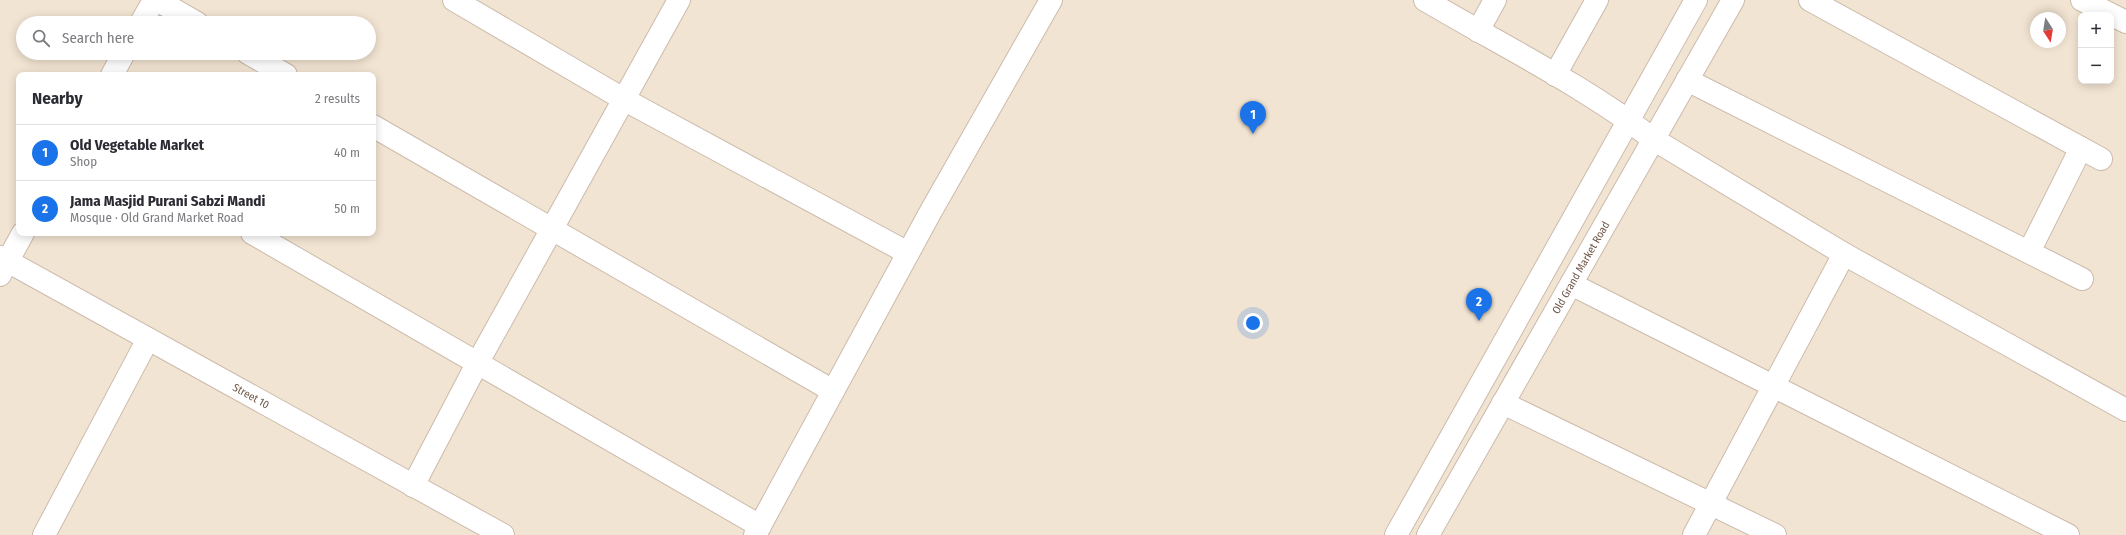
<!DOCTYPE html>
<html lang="en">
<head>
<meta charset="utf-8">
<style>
	:root { --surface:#fff; --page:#f7f7f7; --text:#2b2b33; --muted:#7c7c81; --line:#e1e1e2; --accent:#1a73e8 }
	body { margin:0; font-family:"Fira Sans Condensed",sans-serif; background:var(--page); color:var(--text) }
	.controls { position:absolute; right:12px; top:12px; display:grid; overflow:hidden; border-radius:8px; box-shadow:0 2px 10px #0003 }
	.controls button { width:36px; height:36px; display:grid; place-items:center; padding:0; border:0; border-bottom:1px solid var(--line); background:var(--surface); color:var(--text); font:20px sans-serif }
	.compass { position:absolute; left:2030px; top:12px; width:36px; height:36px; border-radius:50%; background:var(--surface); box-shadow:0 2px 10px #0003; rotate:168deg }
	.you { position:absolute; left:1253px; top:323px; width:14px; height:14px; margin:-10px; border:3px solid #fff; border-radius:50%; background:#1a73e8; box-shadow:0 0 0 6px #1a73e833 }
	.badge { display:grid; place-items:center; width:26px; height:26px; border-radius:50%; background:var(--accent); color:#fff; font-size:13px; font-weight:700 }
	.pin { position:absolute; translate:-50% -33px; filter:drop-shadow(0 1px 2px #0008) }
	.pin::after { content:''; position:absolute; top:21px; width:14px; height:12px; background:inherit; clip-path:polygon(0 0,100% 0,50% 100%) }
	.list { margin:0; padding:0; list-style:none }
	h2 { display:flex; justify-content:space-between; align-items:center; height:52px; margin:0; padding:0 16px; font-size:17px }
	h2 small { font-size:13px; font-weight:400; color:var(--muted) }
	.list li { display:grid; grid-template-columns:26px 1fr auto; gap:12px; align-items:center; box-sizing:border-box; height:56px; padding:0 16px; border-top:1px solid var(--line) }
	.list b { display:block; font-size:15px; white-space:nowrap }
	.list p { margin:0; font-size:13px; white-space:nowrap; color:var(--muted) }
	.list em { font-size:13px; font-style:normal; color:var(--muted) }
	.icon { flex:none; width:22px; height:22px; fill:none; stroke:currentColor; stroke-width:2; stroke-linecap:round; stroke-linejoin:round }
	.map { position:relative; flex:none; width:2126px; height:535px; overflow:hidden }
	.search { position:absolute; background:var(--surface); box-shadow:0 2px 10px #0003; left:16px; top:16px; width:360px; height:44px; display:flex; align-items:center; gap:10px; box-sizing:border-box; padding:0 14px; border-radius:22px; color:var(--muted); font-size:15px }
	.panel { position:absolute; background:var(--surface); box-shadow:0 2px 10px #0003; left:16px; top:72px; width:360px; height:164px; border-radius:8px }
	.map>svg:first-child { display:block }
</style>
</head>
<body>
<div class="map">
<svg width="2126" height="535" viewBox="0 0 2126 535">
	<rect width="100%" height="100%" fill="#fbf2e4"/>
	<path fill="#f2e4d2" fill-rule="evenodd" d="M0,0H2126V535H0ZM2081,15H2111V81H2081ZM2036,18H2060V42H2036ZM23,23H369V53H23ZM19,75H373V233H19Z"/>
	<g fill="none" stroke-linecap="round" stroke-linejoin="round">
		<g stroke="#ccbaab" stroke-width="24">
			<g id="minor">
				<path d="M157,0L197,23"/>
				<path d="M454,0L625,100L908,253"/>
				<path d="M1425,0C1501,45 1583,85 1653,139L1844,254L2126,410"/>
				<path d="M1810,0L2101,159"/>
				<path d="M2082,0L2126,22"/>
				<path d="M141,23L154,0"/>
				<path d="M1478,31L1495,0"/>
				<path d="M248,53L286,75"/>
				<path d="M112,75L124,53"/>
				<path d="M1555,75L1597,0"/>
				<path d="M1687,80L2082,279"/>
				<path d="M373,126L833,391"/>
				<path d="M252,233L760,526"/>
				<path d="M2029,252L2081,148"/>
				<path id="s1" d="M0,257L503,535"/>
				<path d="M0,275L23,233"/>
				<path d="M1571,284L2068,535"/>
				<path d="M1503,403L1775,535"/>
				<path d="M413,486L478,362L679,0"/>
				<path d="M44,535L148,339"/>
				<path d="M755,535L931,211L1051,0"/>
				<path d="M1396,535L1696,0"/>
				<path id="s2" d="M1428,535L1733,0"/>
				<path d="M1694,535L1844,254"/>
			</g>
		</g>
		<use href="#minor" stroke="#fff" stroke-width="22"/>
	</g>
	<g text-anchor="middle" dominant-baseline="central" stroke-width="3" stroke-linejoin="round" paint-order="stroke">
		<g font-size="11" fill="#72594b" stroke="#fef6ea">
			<text stroke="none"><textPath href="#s2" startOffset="308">Old Grand Market Road</textPath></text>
			<text stroke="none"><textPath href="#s1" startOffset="287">Street 10</textPath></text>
		</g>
	</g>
</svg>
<div class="controls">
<button>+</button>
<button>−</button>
</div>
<svg class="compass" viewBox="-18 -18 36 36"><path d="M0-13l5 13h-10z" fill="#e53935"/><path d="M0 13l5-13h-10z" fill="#7c7c81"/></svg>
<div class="you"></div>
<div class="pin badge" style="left:1253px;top:134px">1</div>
<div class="pin badge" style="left:1479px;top:321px">2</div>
<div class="search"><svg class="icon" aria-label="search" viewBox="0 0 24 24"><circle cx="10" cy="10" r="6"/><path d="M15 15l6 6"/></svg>Search here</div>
<section class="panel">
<h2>Nearby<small>2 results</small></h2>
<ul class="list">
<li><span class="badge">1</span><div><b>Old Vegetable Market</b><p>Shop</p></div><em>40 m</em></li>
<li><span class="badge">2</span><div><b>Jama Masjid Purani Sabzi Mandi</b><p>Mosque · Old Grand Market Road</p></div><em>50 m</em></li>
</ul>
</section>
</div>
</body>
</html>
